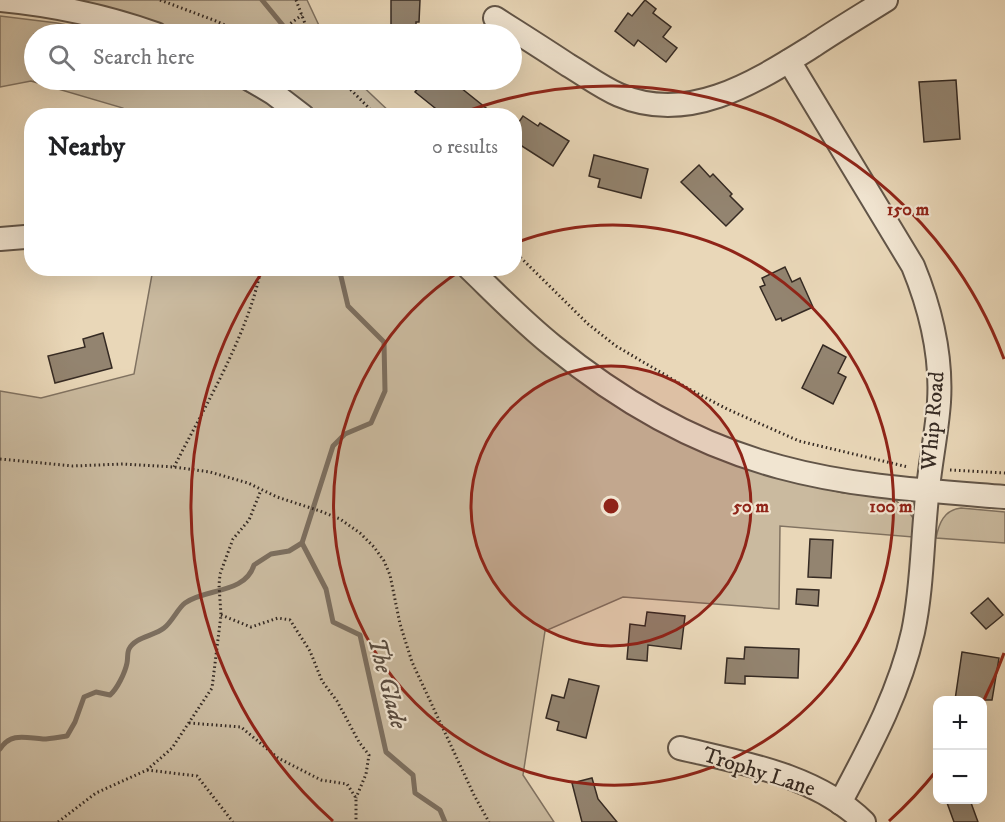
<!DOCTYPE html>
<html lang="en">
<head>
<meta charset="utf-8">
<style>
	:root { --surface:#fff; --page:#f2f2f2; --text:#202124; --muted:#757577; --line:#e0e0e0 }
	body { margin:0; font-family:"IM FELL DW Pica",serif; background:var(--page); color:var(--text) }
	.controls { position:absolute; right:18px; bottom:18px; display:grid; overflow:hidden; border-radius:12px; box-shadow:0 6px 24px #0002 }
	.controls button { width:54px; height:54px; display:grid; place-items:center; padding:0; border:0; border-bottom:2px solid var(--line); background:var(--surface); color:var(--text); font:30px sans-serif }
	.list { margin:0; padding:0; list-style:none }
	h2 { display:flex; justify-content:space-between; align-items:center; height:78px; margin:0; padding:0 24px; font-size:26px }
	h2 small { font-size:20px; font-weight:400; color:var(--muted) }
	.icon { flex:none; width:33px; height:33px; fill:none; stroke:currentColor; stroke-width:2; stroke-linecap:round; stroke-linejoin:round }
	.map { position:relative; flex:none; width:1005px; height:822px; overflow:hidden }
	.search { position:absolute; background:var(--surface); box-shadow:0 6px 24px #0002; left:24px; top:24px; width:498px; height:66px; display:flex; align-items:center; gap:15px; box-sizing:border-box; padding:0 21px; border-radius:33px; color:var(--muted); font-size:22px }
	.panel { position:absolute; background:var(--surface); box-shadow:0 6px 24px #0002; left:24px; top:108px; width:498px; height:168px; border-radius:24px }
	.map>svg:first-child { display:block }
</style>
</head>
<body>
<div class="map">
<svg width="1005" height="822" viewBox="0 0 1005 822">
	<rect width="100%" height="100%" fill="#e9d7b8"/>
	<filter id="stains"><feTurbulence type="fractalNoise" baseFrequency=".00333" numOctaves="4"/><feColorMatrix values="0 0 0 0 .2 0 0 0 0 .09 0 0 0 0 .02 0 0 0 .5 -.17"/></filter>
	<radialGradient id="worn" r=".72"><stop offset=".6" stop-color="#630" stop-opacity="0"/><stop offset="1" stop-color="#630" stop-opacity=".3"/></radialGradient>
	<g fill="#caba9f" stroke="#807261" stroke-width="1.5">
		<path d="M0,0H307L323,34H156Z"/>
		<path d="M0,16L57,23L110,34H34V80H225L262,100L284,115H126L123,108L31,81L0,87Z"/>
		<path d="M251,80H356L393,115H306Z"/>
		<path d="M153,269H455L523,334L802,483L843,493L892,498L907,509L913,518V537L780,526L779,609L623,597L545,631L523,775L554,822H0V391L41,398L134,374Z"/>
		<path d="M961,508L1005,512V543L936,538C939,523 944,510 961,508Z"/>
	</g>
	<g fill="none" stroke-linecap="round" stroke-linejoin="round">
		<g stroke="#7c6e5e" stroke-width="5">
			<path d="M262,0L290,34"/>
			<path d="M301,80V85"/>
			<path d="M339,268L348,306L384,342L385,391L371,423L345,434L333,446L302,543L326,589L333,622L360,635L386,752L413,775L415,793L440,810L445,822"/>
			<path d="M0,749C11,732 26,738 43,739C51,739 59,737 67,736L75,722L84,697L96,692L110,695C117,689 125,673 127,663C128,659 127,653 129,649C135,637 154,636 164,628C172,622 178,608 185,603C206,588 245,594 254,565L271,554L289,551L302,543"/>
		</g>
	</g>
	<g fill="#938470" stroke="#352a23" stroke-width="1.5">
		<path d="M391,0H420L419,22H416V34H391Z"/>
		<path d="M645,0L656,9L653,13L671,27L663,37L677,48L666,62L638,40L634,46L615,31L628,13L632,16Z"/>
		<path d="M425,80H451L496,116H445L415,92Z"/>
		<path d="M956,80L960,139L924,142L919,82Z"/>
		<path d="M523,116L538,126L540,123L569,141L553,166L514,141V129Z"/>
		<path d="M594,155L648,169L641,198L598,187L600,179L589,176Z"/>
		<path d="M699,165L710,177L713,174L732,194L730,196L743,209L726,226L681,182Z"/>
		<path d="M785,267L792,282L800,278L813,307L782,321L781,318L776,320L760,287L765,285L762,278Z"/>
		<path d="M103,333L112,368L55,383L48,356L85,347L83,339Z"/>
		<path d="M823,345L846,357L838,373L846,377L833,404L802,388Z"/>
		<path d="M810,539L833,540L831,578L808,577Z"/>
		<path d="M797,589L819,590L818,606L796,604Z"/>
		<path d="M988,598L1003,615L986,629L971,613Z"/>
		<path d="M647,612L685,616L681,649L648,645L647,661L627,659L630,624L645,626Z"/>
		<path d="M745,647L799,649L798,678L745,676V684L725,683L727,658L744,659Z"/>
		<path d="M962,652L999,658L992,700H955Z"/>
		<path d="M569,679L599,686L586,738L557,730L559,722L546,718L552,695L564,698Z"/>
		<path d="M592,778L598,799L617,822H582L572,783Z"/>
		<path d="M946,800H970L978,822H954Z"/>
	</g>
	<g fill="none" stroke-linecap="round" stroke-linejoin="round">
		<g stroke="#625548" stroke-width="26">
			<g id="minor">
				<path d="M0,0C54,5 105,16 156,34"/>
				<path d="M495,18C520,34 544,49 568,65C585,75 601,87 619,95C689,125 755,82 813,46C837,30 862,15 886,0"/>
				<path d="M789,61L913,266C931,310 942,354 939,402C937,431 931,459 928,488C922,536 923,585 913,632C899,694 869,748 840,803"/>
				<path d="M251,80L273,93L303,116"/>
				<path d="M0,239L25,237"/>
				<path d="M469,268C497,295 523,322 553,346C619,400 697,445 780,467C853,487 930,491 1005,497"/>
				<path d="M680,748C743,763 816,775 864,822"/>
			</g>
		</g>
		<g stroke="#352a23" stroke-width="3" stroke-dasharray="1.5 3" stroke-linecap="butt">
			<path d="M160,0L216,21L245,34"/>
			<path d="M296,0L309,34"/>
			<path d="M276,34L302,15"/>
			<path d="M341,80L377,116"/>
			<path d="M514,251L588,324L616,346L689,389L727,409L799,441L908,467"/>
			<path d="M0,459L73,466L123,464L174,467L210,472L248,483L277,497L320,511L340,519L360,533L374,547L384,561L390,575L400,624L412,662L474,795L489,822"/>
			<path d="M174,467C204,408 249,333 261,268"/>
			<path d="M950,470L1005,473"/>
			<path d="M221,615L251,627L278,618L290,620L310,651L322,681L337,701L359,742L369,755L366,774L356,798"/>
			<path d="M189,723L241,727L278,758L321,780L347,784L356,798V822"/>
			<path d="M147,770L197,776L233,822"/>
			<path d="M58,822L96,793L147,770L172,748L212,688L221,615L219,585L220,574L233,539L249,520L261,490"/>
		</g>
		<use href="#minor" stroke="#f1e5d1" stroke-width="22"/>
	</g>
	<circle cx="611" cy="506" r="140" fill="#8f2418" fill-opacity=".12"/>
	<g fill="none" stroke="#8f2418" stroke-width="3">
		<circle cx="611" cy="506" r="140"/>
		<path d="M515 243A280 280 0 1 1 463 269"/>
		<path d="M1004 653A420 420 0 0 1 984 700M937 770A420 420 0 0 1 889 821M333 821A420 420 0 0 1 263 271M457 115A420 420 0 0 1 1004 359"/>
	</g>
	<g text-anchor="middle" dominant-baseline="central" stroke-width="4.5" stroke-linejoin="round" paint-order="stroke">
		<g font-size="22" fill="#352a23" stroke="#f1e5d1">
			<text transform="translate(933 421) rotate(-85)">Whip Road</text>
			<text transform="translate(759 772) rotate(18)">Trophy Lane</text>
		</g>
		<g font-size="24" font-style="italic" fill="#594c40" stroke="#f1e5d1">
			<text transform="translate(387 683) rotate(75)">The Glade</text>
		</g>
	</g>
	<circle cx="611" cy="506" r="9" fill="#8f2418" stroke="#f1e5d1" stroke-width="3"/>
	<g font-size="18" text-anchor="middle" font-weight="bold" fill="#8f2418" stroke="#f1e5d1" stroke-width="4.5" stroke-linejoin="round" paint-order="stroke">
		<text x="908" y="215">150 m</text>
		<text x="751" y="512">50 m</text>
		<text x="891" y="512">100 m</text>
	</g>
	<rect width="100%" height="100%" filter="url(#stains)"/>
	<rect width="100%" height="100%" fill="url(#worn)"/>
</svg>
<div class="controls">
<button>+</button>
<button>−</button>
</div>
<div class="search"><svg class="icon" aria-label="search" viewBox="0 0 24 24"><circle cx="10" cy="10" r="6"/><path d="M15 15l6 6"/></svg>Search here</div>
<section class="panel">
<h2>Nearby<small>0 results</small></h2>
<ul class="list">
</ul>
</section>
</div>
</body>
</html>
